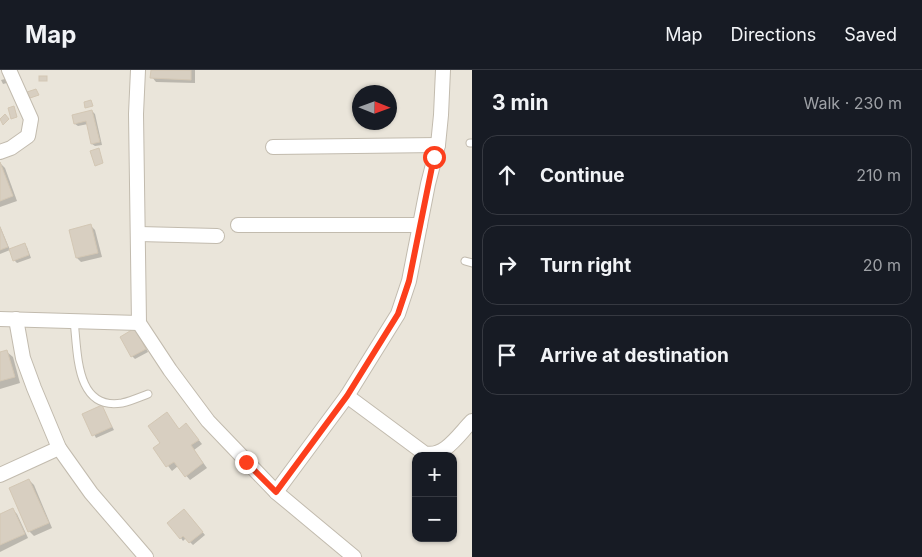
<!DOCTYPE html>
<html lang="en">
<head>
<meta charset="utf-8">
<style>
	:root { --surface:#171b24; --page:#20242c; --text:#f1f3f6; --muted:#9ea1a6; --line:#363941 }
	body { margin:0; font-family:Inter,sans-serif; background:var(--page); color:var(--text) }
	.controls { position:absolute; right:15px; bottom:15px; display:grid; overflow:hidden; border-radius:10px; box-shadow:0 1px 4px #0004 }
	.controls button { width:45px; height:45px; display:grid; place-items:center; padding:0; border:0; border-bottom:1px solid var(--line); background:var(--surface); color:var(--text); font:25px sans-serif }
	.compass { position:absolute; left:352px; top:15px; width:45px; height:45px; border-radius:50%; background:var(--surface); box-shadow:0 1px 4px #0004; rotate:91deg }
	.stop { position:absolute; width:15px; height:15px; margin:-11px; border:4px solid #fc3f1d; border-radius:50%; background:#fff }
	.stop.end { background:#fc3f1d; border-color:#fff; box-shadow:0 1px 5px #0008 }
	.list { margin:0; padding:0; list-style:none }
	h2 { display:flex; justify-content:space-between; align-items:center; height:65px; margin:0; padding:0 20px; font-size:21px }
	h2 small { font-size:16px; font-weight:400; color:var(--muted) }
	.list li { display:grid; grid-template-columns:32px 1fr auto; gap:15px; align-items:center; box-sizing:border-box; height:80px; margin:0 10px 10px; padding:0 10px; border:1px solid var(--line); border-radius:15px }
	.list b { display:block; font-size:19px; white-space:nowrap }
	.list em { font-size:16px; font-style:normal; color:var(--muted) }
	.icon { flex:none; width:28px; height:28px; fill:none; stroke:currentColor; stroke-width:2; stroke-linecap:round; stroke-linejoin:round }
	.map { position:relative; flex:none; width:472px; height:487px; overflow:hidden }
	header { display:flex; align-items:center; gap:30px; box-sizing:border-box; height:70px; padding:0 25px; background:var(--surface); border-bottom:1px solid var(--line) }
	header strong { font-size:24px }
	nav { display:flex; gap:28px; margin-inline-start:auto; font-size:18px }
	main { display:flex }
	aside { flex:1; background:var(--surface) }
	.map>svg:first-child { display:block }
</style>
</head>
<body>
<header>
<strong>Map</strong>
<nav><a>Map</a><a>Directions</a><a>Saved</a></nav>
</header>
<main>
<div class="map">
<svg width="472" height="487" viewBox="0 0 472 487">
	<rect width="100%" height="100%" fill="#f6f3ec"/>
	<path fill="#eae5da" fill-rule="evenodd" d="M0,0H472V487H0ZM360,22H390V52H360ZM416,386H453V468H416Z"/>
	<g fill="#0003">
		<path d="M152,0H195V13L156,12L152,7Z"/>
		<path d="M5,9L7,13L3,14L1,10Z"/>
		<path d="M92,41L95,44L102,75L95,76L92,74L88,54L78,56L75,54Z"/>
		<path d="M0,93L5,98L17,131L0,137Z"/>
		<path d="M0,156L10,180L0,184Z"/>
		<path d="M91,156L95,160L102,187L81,192L77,188Z"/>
		<path d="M25,175L27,177L31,188L17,193L14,190Z"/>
		<path d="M138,263L148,282L135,289L132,286Z"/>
		<path d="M7,282L13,287L20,313L0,319V284Z"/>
		<path d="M101,336L114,360L96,368L84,344Z"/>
		<path d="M190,359L202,374L194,380L207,398L190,410L178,396L172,401L154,378L179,360Z"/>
		<path d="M29,410L34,415L52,458L34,466L30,462L10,419Z"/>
		<path d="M12,439L17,444L28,468L0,482V445Z"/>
		<path d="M187,443L205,465L193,475L186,468L183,471L181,468Z"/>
	</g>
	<g fill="#d8cfc1" stroke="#d3c7b4">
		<path d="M151,0H191V10L150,8Z"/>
		<rect x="39" y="6" width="8" height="5"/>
		<path d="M36,19L39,25L30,28L27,22Z"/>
		<path d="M91,30L93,36L85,38L84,32Z"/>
		<path d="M14,36L17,47L11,49L8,38Z"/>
		<path d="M92,40L100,72L91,74L86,51L74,54L72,45Z"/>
		<path d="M5,44L9,49L3,55L0,49Z"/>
		<path d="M99,78L103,93L95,96L90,81Z"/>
		<path d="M0,92L13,126L0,131Z"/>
		<path d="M91,154L98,183L76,188L69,160Z"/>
		<path d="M0,157L8,177L0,180Z"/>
		<path d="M25,173L29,185L13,191L9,179Z"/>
		<path d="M135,258L146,279L131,287L120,267Z"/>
		<path d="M7,280L15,307L0,311V282Z"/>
		<path d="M102,335L112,357L92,366L82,344Z"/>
		<path d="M167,342L179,359L186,353L199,370L191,375L203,393L185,407L174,392L166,397L153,378L160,373L148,356Z"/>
		<path d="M29,409L49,453L28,462L9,418Z"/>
		<path d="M13,438L25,464L0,475V444Z"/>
		<path d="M184,439L203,462L189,473L183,466L180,469L167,453Z"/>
	</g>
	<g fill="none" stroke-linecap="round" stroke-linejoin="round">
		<g stroke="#c2bbae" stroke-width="9">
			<g id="lane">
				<path d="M470,73H472"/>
				<path d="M465,191L472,193"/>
				<path d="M74,251C78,282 75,341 122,333C131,331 140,327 148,324"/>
			</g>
		</g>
		<g stroke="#c2bbae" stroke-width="16">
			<g id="street">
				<path d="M138,0L136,44L139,253L170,300L208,351L276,422L354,487"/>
				<path d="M273,77L438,75"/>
				<path d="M0,82L11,78L28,66L31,49L9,0"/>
				<path d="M238,155H420"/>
				<path d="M139,164L217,166"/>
				<path d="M0,249L139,253"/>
				<path d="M16,249L23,288L34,318L59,378L91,423L146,487"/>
				<path d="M347,326L424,383C444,389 459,364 472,351"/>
				<path d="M0,405L59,378"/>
				<path d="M276,422L347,326L398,244L409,211L428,114L438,75L441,45L443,0"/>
			</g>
		</g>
		<use href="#lane" stroke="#fff" stroke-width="7"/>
		<use href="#street" stroke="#fff" stroke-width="14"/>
	</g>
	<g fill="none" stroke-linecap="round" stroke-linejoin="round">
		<path stroke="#fc3f1d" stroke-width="6" d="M246,392L276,422L347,326L398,244L409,211L434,87"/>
	</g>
</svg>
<div class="controls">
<button>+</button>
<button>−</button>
</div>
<svg class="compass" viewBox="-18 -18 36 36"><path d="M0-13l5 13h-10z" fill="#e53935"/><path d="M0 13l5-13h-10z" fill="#9ea1a6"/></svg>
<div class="stop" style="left:434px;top:87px"></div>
<div class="stop end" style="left:246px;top:392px"></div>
</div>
<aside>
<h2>3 min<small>Walk · 230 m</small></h2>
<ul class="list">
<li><svg class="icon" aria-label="ahead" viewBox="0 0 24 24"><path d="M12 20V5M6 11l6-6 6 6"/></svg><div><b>Continue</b></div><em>210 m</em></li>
<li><svg class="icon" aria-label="right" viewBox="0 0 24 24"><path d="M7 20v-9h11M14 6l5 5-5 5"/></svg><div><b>Turn right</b></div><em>20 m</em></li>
<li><svg class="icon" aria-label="arrive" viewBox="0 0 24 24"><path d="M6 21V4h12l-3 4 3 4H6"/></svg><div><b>Arrive at destination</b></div></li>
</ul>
</aside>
</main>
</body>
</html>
